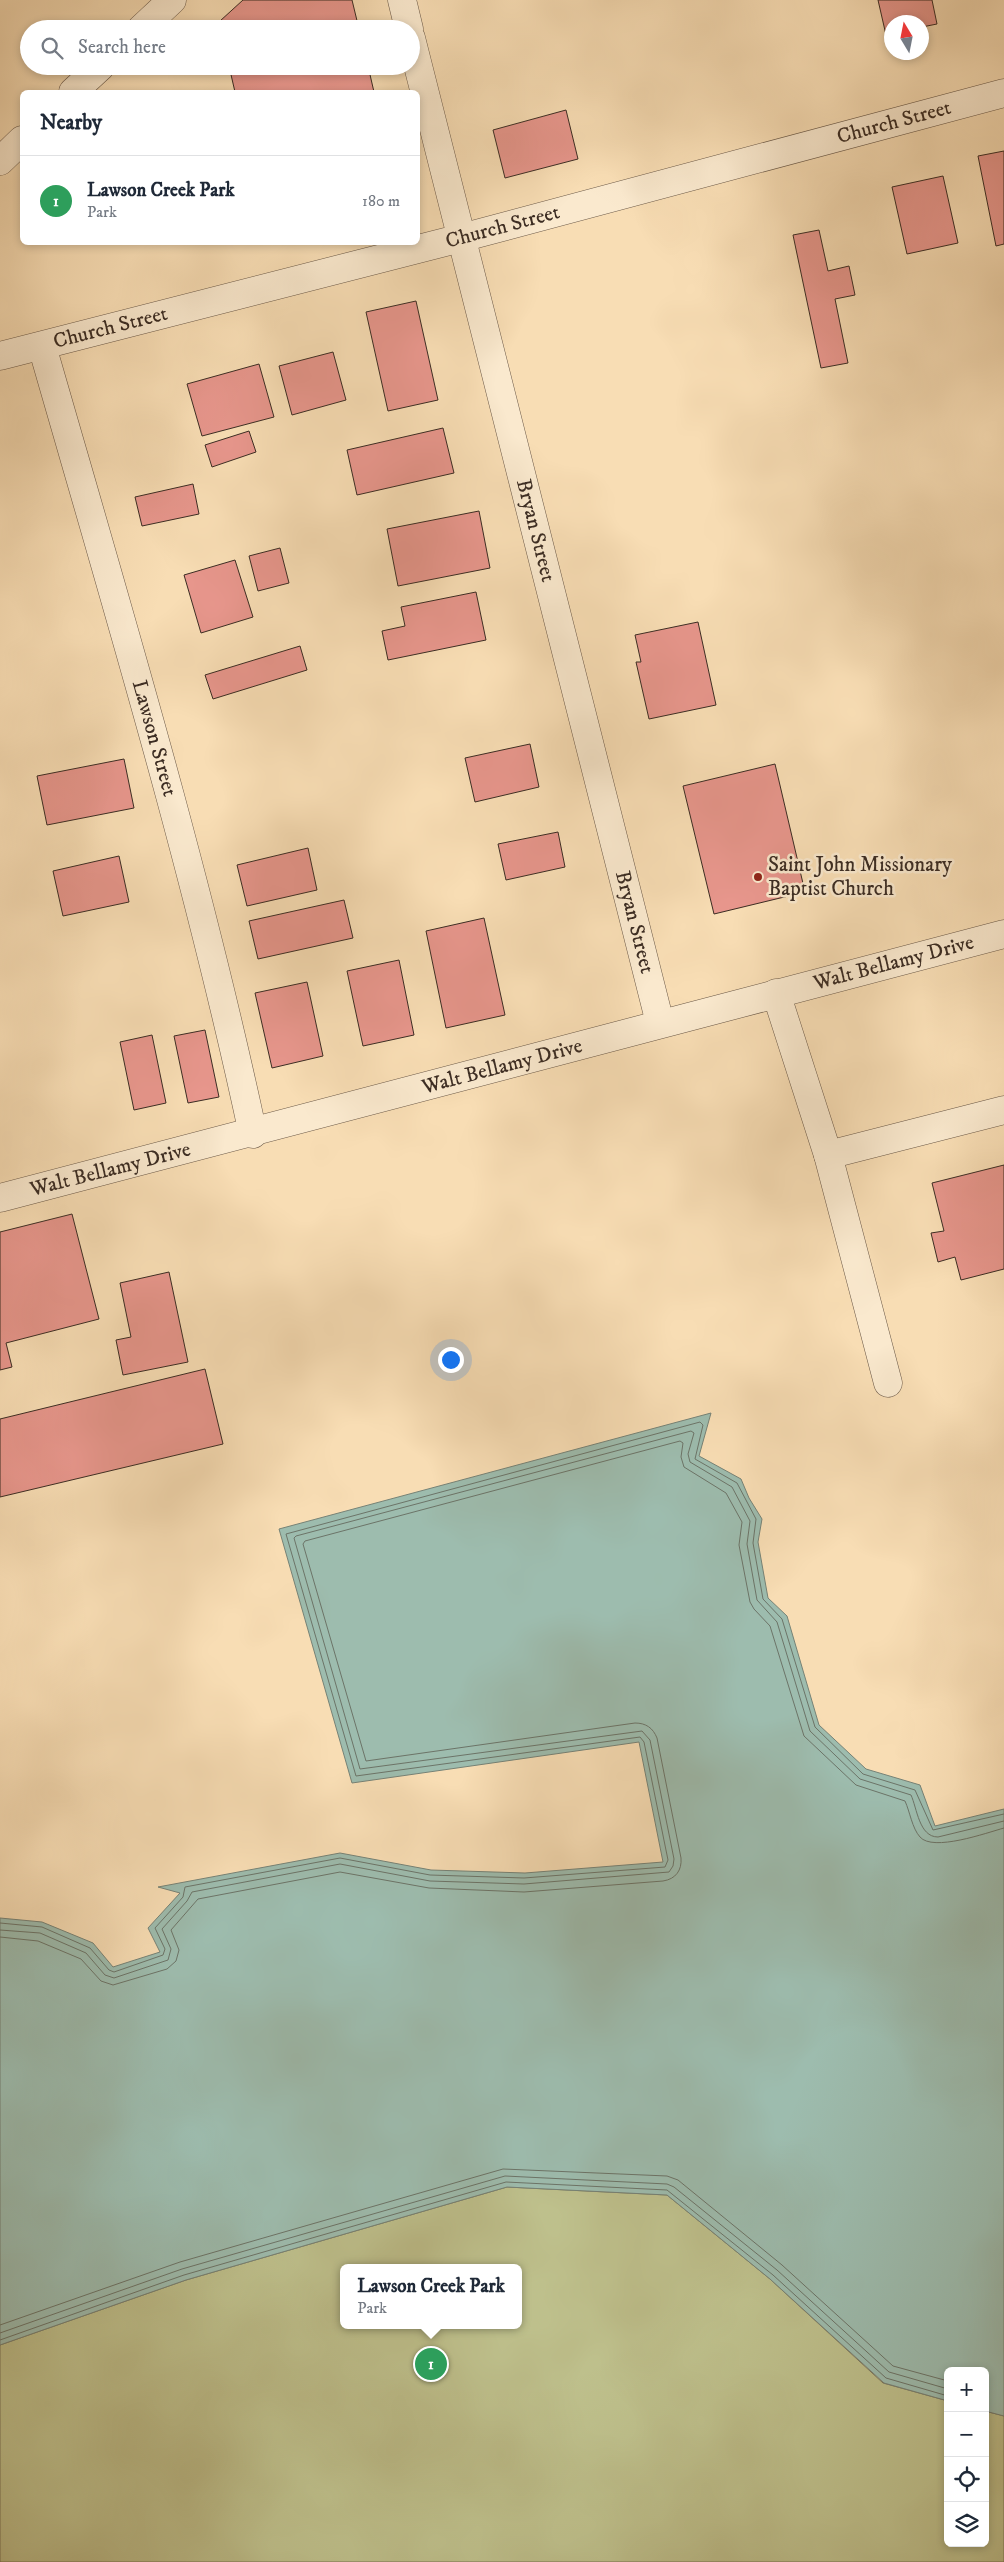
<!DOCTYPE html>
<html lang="en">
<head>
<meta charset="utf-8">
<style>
	:root { --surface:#fff; --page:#f2f2f3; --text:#1f2937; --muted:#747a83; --line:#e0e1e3; --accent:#ea580c }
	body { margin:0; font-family:"IM FELL DW Pica",serif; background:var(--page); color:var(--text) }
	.controls { position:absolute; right:15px; bottom:15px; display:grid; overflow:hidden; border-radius:8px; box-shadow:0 2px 8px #0003 }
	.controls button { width:45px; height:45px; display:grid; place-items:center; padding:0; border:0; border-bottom:1px solid var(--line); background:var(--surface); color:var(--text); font:25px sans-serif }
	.compass { position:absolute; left:884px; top:15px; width:45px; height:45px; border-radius:50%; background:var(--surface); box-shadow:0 2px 8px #0003; rotate:350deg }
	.you { position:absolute; left:450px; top:1359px; width:18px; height:18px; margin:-12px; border:4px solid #fff; border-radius:50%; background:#1a73e8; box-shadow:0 0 0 8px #1a73e833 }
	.badge { display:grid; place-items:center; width:32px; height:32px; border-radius:50%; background:var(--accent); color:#fff; font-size:16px; font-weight:700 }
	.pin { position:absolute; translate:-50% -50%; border:2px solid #fff; box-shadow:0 1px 5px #0006 }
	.popup { position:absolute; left:340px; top:2264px; width:182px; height:65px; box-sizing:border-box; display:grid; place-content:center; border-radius:8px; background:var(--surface); filter:drop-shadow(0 1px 4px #0005); font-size:16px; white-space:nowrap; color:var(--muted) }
	.popup b { font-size:19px; color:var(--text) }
	.popup::after { content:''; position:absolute; left:50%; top:100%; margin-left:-10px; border:10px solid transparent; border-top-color:var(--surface) }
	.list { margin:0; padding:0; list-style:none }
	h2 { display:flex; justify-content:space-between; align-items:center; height:65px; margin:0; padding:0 20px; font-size:21px }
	h2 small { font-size:16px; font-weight:400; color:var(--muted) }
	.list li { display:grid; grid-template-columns:32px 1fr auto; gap:15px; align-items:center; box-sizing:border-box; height:90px; padding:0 20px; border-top:1px solid var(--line) }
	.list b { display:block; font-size:19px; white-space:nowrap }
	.list p { margin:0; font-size:16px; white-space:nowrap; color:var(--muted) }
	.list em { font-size:16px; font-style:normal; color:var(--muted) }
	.icon { flex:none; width:28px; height:28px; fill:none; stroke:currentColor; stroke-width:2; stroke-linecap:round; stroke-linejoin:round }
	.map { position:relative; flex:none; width:1004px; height:2562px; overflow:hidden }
	.search { position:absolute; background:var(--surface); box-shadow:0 2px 8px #0003; left:20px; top:20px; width:400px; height:55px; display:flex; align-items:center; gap:12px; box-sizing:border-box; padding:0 18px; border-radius:28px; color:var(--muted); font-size:19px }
	.panel { position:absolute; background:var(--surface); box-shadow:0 2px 8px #0003; left:20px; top:90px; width:400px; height:155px; border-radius:8px }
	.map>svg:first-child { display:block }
</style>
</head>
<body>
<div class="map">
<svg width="1004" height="2562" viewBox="0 0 1004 2562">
	<rect width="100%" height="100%" fill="#f8ddb4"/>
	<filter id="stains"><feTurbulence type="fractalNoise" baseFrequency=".004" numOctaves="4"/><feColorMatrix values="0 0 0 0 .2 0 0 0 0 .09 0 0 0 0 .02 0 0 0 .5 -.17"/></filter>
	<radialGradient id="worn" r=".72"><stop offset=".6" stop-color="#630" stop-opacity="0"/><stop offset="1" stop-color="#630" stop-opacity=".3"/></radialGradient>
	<path fill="#bec08c" stroke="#7c7658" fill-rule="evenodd" d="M507,2187L667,2195L770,2279L883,2383L948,2401V2543H985V2411L1004,2416V2562H0V2345L186,2280ZM344,2268H518V2325H344Z"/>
	<path fill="#9dbcae" stroke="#768276" d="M711,1413L699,1456L741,1479L749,1498L762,1519L758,1542L768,1598L787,1616L819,1725L866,1769L920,1785L935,1826L1004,1809V2416L985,2411V2371H948V2401L884,2383L770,2279L667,2195L507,2187L186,2280L0,2345V1918L42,1922L93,1943L113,1967L160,1952L148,1928L180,1893L158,1887L340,1853L431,1870L525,1873L663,1862L639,1742L352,1783L279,1529Z"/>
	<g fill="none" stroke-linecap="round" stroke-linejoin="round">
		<g stroke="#6c7468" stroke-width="1">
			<path d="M0,1923L42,1927L90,1948L109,1970L114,1972L163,1955L165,1949L155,1928L183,1897L185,1887L340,1858L430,1875L524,1878L665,1867L668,1860L644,1742L640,1737L356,1776L286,1534L700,1422L703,1425L695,1459L737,1483L756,1519L753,1543L763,1599L782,1619L815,1727L863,1774L915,1790L933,1830L1004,1814"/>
			<path d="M0,1930L40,1933L86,1953L105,1975L114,1978L168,1960L171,1949L162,1929L187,1901L192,1892L340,1864L430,1881L524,1884L669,1872L673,1866L674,1859L650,1740L642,1731L360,1769L294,1538L296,1536L691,1431L694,1433L688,1454L690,1462L732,1487L750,1521L747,1544L757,1600L777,1622L810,1731L860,1779L911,1795C917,1808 919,1837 938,1837L1004,1821"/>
			<path d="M0,1937L38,1941L81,1959L101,1981L113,1985L167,1969L176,1961L179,1950L171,1930L198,1899L340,1872L429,1888L524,1892L663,1881C676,1879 682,1870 681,1858L657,1738C653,1728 646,1723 635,1723L366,1761L303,1544L305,1541L680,1441L683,1443L681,1457L684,1467L726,1493L742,1522L739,1545L750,1602L754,1609L770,1626L804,1736L856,1785L905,1801C910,1812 912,1828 920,1837C933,1852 986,1833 1004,1828"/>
			<path d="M0,2325L180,2262L503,2169L667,2176L678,2180L782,2265L893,2366L948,2381"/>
			<path d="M0,2333L182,2269L505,2176L667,2184L674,2187L777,2270L889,2372L948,2389"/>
			<path d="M0,2340L184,2275L506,2182L667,2190L773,2275L886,2378L948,2396"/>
		</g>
	</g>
	<g fill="#e7968c" stroke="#3b2c23">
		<path d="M243,0H352L359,29H221L220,21Z"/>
		<path d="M878,0H932L937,24L922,27V22H892V33L886,35Z"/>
		<path d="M229,66H368L374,92H235Z"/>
		<path d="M566,110L578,159L505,178L493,130Z"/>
		<path d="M1004,151V244L996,246L978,156Z"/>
		<path d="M943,176L958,243L907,254L892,187Z"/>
		<path d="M819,230L828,271L849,266L855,295L835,299L848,363L821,368L793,235Z"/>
		<path d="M416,301L438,400L388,411L366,312Z"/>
		<path d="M333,352L346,400L292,415L279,366Z"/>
		<path d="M259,364L274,417L202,436L187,384Z"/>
		<path d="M443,428L454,473L357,495L347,450Z"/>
		<path d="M249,431L256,452L212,467L205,445Z"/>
		<path d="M193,484L199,514L142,526L135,497Z"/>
		<path d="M479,511L490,568L398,586L387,529Z"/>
		<path d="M280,548L289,583L258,591L249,556Z"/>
		<path d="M235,560L253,617L201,633L184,575Z"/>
		<path d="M476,592L486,640L388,660L382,631L405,626L401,607Z"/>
		<path d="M698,622L716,705L649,719L636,662H641L635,635Z"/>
		<path d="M300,646L307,670L213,699L205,675Z"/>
		<path d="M530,744L539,787L475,802L465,758Z"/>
		<path d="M124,759L134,808L47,825L37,776Z"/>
		<path d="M775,764L805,892L714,914L683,786Z"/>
		<path d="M558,832L565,867L506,880L498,844Z"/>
		<path d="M308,848L317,890L247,906L237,865Z"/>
		<path d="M119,856L129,902L63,916L53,871Z"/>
		<path d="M344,900L353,938L258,959L249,921Z"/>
		<path d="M484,918L505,1015L446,1028L426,931Z"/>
		<path d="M399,960L414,1035L363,1046L347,971Z"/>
		<path d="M307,982L323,1056L272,1068L255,993Z"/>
		<path d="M205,1030L219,1097L188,1103L174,1036Z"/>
		<path d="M152,1035L166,1103L134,1110L120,1042Z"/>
		<path d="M1004,1165V1269L961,1280L955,1257L938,1262L931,1233L944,1231L932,1183Z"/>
		<path d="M72,1214L99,1319L6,1343L12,1367L0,1370V1232Z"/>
		<path d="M169,1272L188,1362L123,1375L116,1340L131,1337L120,1283Z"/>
		<path d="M205,1369L223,1444L0,1497V1419Z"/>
	</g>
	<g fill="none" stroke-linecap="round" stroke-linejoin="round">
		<g stroke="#6a5847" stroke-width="29">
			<g id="minor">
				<path d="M402,0L409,29"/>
				<path d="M141,29L172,0"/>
				<path id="s1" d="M411,38L660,1023"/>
				<path d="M73,92L101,66"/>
				<path d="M0,161L22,140"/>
				<path id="s2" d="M42,346C117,607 196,868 253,1134"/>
				<path id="s3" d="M0,356L461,238L1004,93"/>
				<path d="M776,993L828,1155L888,1383"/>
				<path d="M828,1155L1004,1110"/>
				<path id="s4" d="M0,1198C335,1113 669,1021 1004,934"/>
			</g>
		</g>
		<use href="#minor" stroke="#fae9ce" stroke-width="28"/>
	</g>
	<circle fill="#8f2418" stroke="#fae9ce" stroke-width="2" cx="758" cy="877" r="5"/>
	<g text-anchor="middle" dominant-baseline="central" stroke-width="5" stroke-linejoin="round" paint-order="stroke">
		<g font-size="21" fill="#3b2c23" stroke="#fae9ce">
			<text stroke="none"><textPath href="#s3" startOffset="924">Church Street</textPath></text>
			<text stroke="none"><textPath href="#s3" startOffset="519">Church Street</textPath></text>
			<text stroke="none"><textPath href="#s3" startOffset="114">Church Street</textPath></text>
			<text stroke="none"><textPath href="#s1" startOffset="508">Bryan Street</textPath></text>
			<text stroke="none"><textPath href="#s2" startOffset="408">Lawson Street</textPath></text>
			<text stroke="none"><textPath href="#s1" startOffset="912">Bryan Street</textPath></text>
			<text stroke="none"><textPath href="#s4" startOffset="924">Walt Bellamy Drive</textPath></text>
			<text stroke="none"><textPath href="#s4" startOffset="519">Walt Bellamy Drive</textPath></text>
			<text stroke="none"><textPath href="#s4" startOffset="114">Walt Bellamy Drive</textPath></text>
		</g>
		<g font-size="21" fill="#3b2c23" stroke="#fae9ce" text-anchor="start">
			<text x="768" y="865">Saint John Missionary<tspan x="768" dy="24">Baptist Church</tspan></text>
		</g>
	</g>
	<rect width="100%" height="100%" filter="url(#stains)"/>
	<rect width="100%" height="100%" fill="url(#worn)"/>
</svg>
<div class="controls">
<button>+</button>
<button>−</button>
<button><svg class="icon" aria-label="locate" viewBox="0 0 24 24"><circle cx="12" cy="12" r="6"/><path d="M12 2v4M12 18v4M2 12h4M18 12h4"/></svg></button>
<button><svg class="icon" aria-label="layers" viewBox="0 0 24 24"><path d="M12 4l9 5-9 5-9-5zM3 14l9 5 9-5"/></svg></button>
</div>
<svg class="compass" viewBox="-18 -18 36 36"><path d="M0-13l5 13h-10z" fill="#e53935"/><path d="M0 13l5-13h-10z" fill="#747a83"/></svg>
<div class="you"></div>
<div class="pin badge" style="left:431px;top:2364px;background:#2e9e5b">1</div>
<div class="popup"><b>Lawson Creek Park</b>Park</div>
<div class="search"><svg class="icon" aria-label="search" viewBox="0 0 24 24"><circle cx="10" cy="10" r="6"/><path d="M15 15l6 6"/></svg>Search here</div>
<section class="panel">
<h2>Nearby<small></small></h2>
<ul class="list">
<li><span class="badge" style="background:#2e9e5b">1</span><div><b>Lawson Creek Park</b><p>Park</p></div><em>180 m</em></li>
</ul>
</section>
</div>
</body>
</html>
